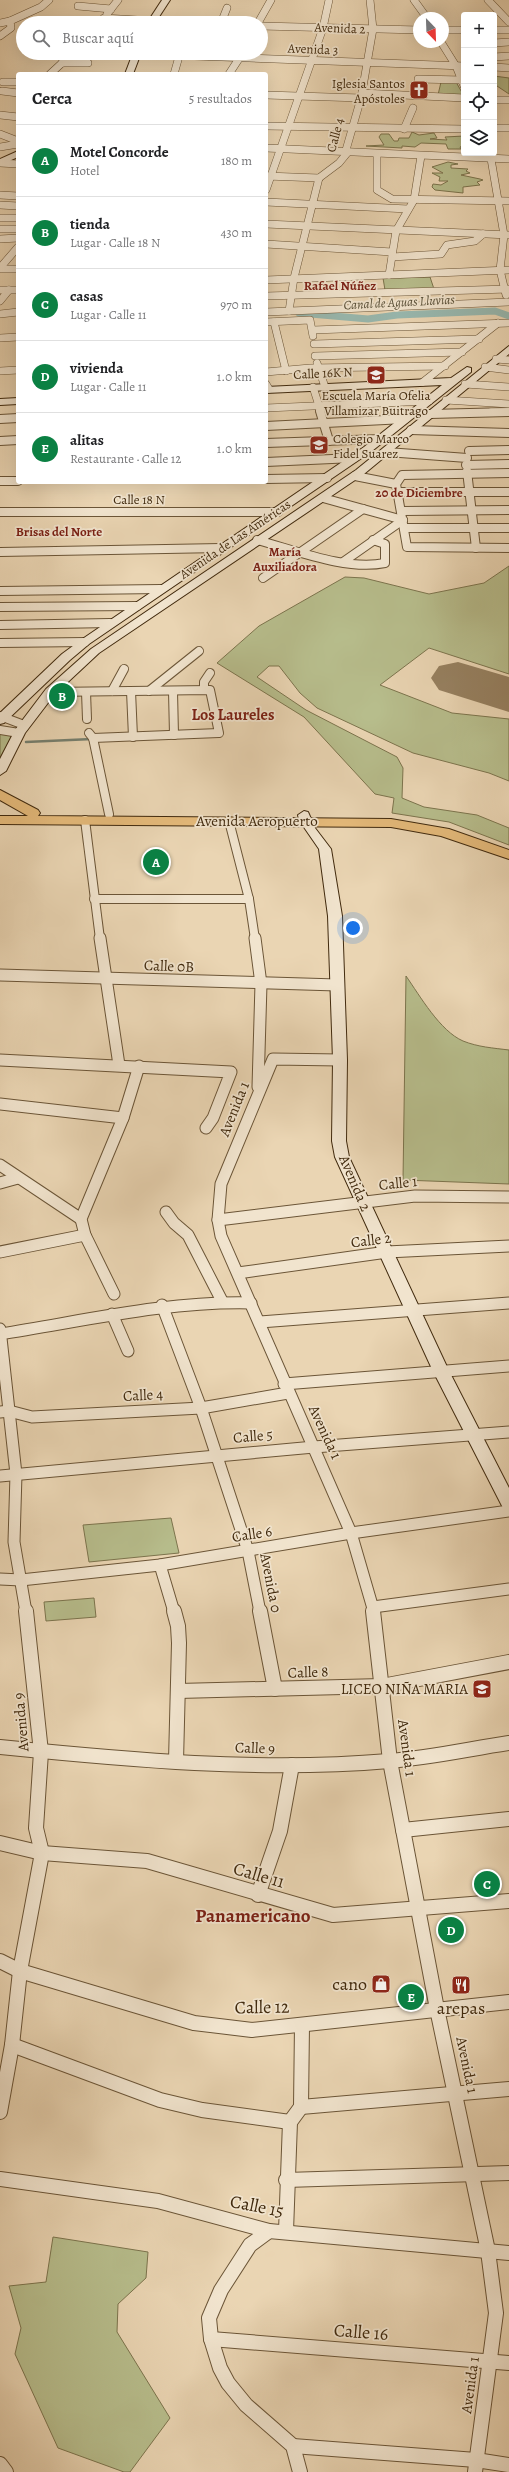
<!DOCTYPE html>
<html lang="es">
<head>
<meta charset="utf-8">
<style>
	:root { --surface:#fff; --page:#f6f6f6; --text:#202124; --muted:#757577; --line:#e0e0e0; --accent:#0b8043 }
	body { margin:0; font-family:Alegreya,serif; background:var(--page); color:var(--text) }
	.controls { position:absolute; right:12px; top:12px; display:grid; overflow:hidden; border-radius:4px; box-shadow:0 4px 16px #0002 }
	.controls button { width:36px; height:36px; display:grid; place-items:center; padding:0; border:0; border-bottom:1px solid var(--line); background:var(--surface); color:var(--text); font:20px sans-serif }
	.compass { position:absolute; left:413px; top:12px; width:36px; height:36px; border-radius:50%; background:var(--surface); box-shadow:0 4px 16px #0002; rotate:157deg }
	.you { position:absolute; left:353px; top:928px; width:14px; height:14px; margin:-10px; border:3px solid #fff; border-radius:50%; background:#1a73e8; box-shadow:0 0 0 6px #1a73e833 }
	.badge { display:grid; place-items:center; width:26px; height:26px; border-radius:50%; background:var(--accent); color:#fff; font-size:13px; font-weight:700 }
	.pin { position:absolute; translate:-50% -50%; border:2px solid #fff; box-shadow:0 1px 4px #0006 }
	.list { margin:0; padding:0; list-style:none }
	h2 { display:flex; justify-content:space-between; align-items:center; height:52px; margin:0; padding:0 16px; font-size:17px }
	h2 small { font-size:13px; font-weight:400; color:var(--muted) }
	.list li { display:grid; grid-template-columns:26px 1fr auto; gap:12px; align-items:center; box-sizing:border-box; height:72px; padding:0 16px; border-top:1px solid var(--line) }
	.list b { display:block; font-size:15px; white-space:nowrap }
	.list p { margin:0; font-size:13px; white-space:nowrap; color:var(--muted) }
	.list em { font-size:13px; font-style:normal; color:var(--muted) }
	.icon { flex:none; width:22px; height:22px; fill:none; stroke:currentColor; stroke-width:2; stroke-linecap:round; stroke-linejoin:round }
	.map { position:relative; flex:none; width:509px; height:2472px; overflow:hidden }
	.search { position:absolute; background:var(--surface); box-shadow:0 4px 16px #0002; left:16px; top:16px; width:252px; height:44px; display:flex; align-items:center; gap:10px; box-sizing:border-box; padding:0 14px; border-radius:22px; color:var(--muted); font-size:15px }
	.panel { position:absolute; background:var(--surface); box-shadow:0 4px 16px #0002; left:16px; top:72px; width:252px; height:412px; border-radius:4px }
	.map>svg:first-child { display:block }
</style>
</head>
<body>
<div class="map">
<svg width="509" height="2472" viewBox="0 0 509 2472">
	<rect width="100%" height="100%" fill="#ead5b3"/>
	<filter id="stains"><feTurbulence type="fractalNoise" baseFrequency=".005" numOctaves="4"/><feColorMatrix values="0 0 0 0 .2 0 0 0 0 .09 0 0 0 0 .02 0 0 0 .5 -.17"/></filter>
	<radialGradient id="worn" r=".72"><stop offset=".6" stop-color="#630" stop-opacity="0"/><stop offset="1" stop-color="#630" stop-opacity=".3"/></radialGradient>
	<g fill="#b7bd8c" stroke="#7c744d">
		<path d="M494,76L509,78V94L494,84Z"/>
		<path d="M441,82H456L464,96L438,95Z"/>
		<path d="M412,132L419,135L434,133L437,138L430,139L447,140L445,137L464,136V145L460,147L461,149H448L446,144L421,143L415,147L402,146V148L366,146L384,145L379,137L381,134H389L394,141H398L399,138H409Z"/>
		<path d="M448,162L458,164L451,165V168L468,169L466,171L470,173L461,175L480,179L483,180L477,182L480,185L463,187V193L435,190L432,187L433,184L441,185L448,181H439L440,177L432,173H443L432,167Z"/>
		<path d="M430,277L434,289L385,290L383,278Z"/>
		<path d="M509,566V674L429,648L380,685L452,713L509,719V781L489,773L413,753L317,708L300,693L279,666H269L257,677L306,710L397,757L403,768L402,798L424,807L477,815L509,828V845L449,822L392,813L394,798L375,794L304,717L217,663L259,626L345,577L364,578L429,594L484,583Z"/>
		<path d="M0,732L9,734L13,740L0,767Z"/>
		<path d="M406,976C420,996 440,1031 463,1041C478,1047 493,1048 509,1050V1184L403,1180Z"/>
		<path d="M171,1518L179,1553L89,1562L83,1525Z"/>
		<path d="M94,1598L96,1617L46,1621L44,1602Z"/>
		<path d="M53,2237L148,2252L146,2278L118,2304L117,2332L170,2418L130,2472H124L58,2448L15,2354L21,2328L9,2286L46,2282Z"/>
	</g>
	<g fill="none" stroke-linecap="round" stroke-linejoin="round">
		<path stroke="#757f6f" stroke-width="2.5" d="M26,742L92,739"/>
		<path stroke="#98b8af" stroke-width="7" d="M299,313L368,319L397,315L495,311L509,316"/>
		<path fill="#968060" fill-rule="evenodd" d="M458,662L509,677V712L439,690L431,678L439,666Z"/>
		<g stroke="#6b5537" stroke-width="8">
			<g id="street-far3">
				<path d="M414,0L427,18"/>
				<path d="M488,0L509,22"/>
				<path d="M78,6L111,9"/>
				<path d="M107,14L118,0"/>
				<path d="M104,18L187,23"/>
				<path d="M84,20L111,21"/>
				<path d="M0,23L10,21"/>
				<path d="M221,23L227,8"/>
				<path d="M258,23L271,0"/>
				<path d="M261,26L419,30"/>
				<path d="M443,30H464"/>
				<path d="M494,30H509"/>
				<path d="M0,36L11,28L10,21L41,7L49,0"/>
				<path d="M441,42L456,66L464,86"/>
				<path d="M494,43L509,42"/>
				<path d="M113,53L464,66"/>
				<path d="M494,57L509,56"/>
				<path d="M62,63H88"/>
				<path d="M494,67L509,68"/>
				<path d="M50,74L62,63L68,53"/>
				<path d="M174,74L180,53"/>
				<path d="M229,74L242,54"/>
				<path d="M418,79L462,80"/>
				<path d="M3,82H18"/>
				<path d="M2,91L18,93"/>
				<path d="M362,93L464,98"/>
				<path d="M266,95L361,98"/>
				<path d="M494,100H509"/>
				<path d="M0,115L18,117"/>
				<path d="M266,126L464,129"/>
				<path d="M494,128H509"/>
				<path d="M404,129L413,108"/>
				<path d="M0,134L18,141"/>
				<path d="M0,147L18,144"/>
				<path d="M266,148L509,159"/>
				<path d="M490,153L504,235L500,270L506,295"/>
				<path d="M377,155V190L392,199L509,201"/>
				<path d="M0,163L18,164"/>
				<path d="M266,176L319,178"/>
				<path d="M266,190L323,28L329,0"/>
				<path d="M0,195L18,196"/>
				<path d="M266,202L408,209"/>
				<path d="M0,205L18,206"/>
				<path d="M0,218H18"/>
				<path d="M266,224L509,235"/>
				<path d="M0,229H18"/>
				<path d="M0,239L18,238"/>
				<path d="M266,244L392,252"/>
				<path d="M392,257L441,254L447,245L475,241L483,234"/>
				<path d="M0,268L18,247"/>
				<path d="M0,269H18"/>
				<path d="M389,275L396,231L414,200L421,156"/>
				<path d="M266,280L509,270"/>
				<path d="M0,290H18"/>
				<path d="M266,296L509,289"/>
				<path d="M0,301L9,290"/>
				<path d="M289,311L294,278L319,178L339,163L348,152L346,150L361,98L373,29L370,0"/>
				<path d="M266,312L509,302"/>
				<path d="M0,314L18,312"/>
				<path d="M266,322L310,320L313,336"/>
				<path d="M274,322L286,371"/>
				<path d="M313,330L509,323"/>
				<path d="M0,338L18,337"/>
				<path d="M314,344L479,339"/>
				<path d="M315,356L462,352"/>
				<path d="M496,359L509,360"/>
				<path d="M317,363L325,387"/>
				<path d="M485,367L509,370"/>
				<path d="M0,371L18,370"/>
				<path d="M266,372L310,368L445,366"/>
				<path d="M423,382L498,323"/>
				<path d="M266,384L269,389"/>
				<path d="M465,384L509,387"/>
				<path d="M313,387L321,412"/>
				<path d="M446,400L509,404"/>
				<path d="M266,408L429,401"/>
				<path d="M491,412H509"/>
			</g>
		</g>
		<g stroke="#6b5537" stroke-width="10">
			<g id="street-far2">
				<path d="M320,411L329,441"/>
				<path d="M430,414L509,412"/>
				<path d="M0,419L18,418"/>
				<path d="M266,426L405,419"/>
				<path d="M411,430L509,433"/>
				<path d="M0,441L18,440"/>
				<path d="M266,443L381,439"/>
				<path d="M469,451L509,450"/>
				<path d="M387,452L467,458"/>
				<path d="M266,462L354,458"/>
				<path d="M466,465L509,464"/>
				<path d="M467,471L476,548"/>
				<path d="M509,473L402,475L396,484L407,547L509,548"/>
				<path d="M355,476L396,484"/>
				<path d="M266,479L327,478"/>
				<path d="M0,481H18"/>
				<path d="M399,492H509"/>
				<path d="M323,498L403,520"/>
				<path d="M402,511L509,510"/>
				<path d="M0,512H278"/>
				<path d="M404,528H509"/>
				<path d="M257,540C295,550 346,571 385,563V544L373,540"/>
				<path d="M0,552L221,548"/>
				<path d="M343,562L403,520"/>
				<path d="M263,578L363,509"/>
				<path d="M0,591L161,589"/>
				<path d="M0,607L137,606"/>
				<path d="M0,625L110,623"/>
				<path d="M0,643L85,642"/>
				<path d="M204,690V682L210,673"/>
				<path d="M112,691L124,669"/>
				<path d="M131,691L133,737"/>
				<path d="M149,691L199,651"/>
				<path d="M173,691L174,735"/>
				<path d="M50,692L210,690L219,733L93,738"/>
				<path d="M86,692L87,719"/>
				<path d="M0,716L24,725"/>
				<path d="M0,730L19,733"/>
				<path d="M89,733L93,738L109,814"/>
				<path d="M85,820L100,939"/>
				<path d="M229,821L249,899L255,939"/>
				<path d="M94,899H249"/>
			</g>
		</g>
		<g stroke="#6b5537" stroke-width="13">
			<g id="street-far1">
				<path d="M100,938L119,1065"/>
				<path d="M255,938L261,984L258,1087"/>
				<path d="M0,975L337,985"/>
				<path d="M0,1060L231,1072L213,1118L206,1128"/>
				<path d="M340,1060L273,1059L221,1184L218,1220L221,1236L351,1533L374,1612"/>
				<path d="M0,1104L123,1118"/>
				<path d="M0,1165L81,1219"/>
				<path d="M0,1183L18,1178"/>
				<path d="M166,1212L174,1223L188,1235L222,1301"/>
				<path d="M218,1220L415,1196L509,1197"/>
				<path d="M0,1252L85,1235"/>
				<path d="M238,1273L387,1252L509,1246"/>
				<path d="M114,1294L85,1235L81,1219L123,1118L139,1066"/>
				<path d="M162,1305L201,1408L248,1551L260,1612"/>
				<path d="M112,1314L128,1351"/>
				<path d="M260,1322L509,1303"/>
				<path d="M0,1329L16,1474L14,1542L26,1612"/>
				<path d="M0,1334C84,1321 166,1301 251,1303"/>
				<path d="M284,1384L509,1366"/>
				<path d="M0,1412L9,1411L32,1417L201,1408L288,1393"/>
				<path d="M0,1476L314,1447L509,1432"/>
				<path d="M160,1565L174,1612"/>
				<path d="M0,1579L21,1580L160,1565L351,1533L509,1511"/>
				<path d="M373,1607L509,1589"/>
			</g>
		</g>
		<g stroke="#6b5537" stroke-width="16">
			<g id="street">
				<path d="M174,1611L178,1626L179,1643L176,1761"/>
				<path d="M260,1611L275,1689"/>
				<path d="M373,1611L390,1761L437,2009L488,2251L496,2313L475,2472"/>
				<path d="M178,1691L382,1686L509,1662"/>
				<path d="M0,1747C129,1760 260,1772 389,1761C429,1758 469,1749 509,1743"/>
				<path d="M403,1830L509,1819"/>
				<path d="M0,1843L42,1853L147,1861L333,1915L509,1901"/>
				<path d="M258,1895L280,1831L292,1765"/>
				<path d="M0,1961L20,1971L194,2023L252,2030L509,2002"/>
				<path d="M12,2045L160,2100L202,2110L290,2122"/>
				<path d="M301,2107L509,2089"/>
				<path d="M0,2112L12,2045L20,1971L42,1853L36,1828L41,1752L26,1611"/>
				<path d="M0,2179L158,2201L269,2231L509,2253"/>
				<path d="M286,2180L509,2173"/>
				<path d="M269,2231L250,2245L221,2290L209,2318L211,2339L220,2368L228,2383L246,2405L293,2446L300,2472"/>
				<path d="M286,2231L290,2122L301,2107L302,2025"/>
				<path d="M211,2339L509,2363"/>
				<path d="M293,2446L476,2460L509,2465"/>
				<path d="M0,2464L6,2472"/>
			</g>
		</g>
		<g stroke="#412a0e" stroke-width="2">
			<g id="secondary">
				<path d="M162,0H170L155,23H147Z"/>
				<path d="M133,53H141L133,74H125Z"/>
				<path d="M18,151V157L0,165V159Z"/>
				<path d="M509,346V354L364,474L99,653L54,695L25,733L6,771L0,775V759L15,730L46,689L91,649L356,470Z"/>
				<path d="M467,367L471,368V372L372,451L89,644L70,660L4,723L0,724V713L62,654L81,640L364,447L442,385L266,393V387L451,378Z"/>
				<path d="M18,398V404L0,405V399Z"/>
				<path d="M304,811L308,812L315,828L331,849L342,916L347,1060L346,1141L349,1157L448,1369L509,1488V1509L503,1508L501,1504L432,1369L335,1157L332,1141L333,1060L328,916L319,849L299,820L298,815Z"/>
			</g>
		</g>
		<g stroke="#412a0e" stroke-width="2">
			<path id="primary" d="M0,790L38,810L40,813L38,816L391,819L449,829L509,850V859L441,836L391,827L0,824V816H28L0,800Z"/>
		</g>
		<use href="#street-far3" stroke="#f1e4ce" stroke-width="7"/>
		<use href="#street-far2" stroke="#f1e4ce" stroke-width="8"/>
		<use href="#street-far1" stroke="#f1e4ce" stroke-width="11"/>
		<use href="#street" stroke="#f1e4ce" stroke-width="14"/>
		<use href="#secondary" fill="#f1e4ce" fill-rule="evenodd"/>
		<use href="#primary" fill="#e5ba7a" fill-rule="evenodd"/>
	</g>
	<defs>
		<g id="church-square" transform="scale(1)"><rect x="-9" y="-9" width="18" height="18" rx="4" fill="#8f2418" stroke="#f1e4ce"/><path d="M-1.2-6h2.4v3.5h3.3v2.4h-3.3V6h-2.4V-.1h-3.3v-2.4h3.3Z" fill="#fff"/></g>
		<g id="school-square" transform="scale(1)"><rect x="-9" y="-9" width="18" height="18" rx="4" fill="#8f2418" stroke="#f1e4ce"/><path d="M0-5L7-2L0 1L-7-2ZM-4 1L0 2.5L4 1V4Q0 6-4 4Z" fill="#fff"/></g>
		<g id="shop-square" transform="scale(1)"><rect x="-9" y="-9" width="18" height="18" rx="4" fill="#8f2418" stroke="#f1e4ce"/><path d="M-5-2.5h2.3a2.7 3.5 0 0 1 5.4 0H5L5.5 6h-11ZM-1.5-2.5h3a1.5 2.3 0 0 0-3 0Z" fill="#fff"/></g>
		<g id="restaurant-square" transform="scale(1)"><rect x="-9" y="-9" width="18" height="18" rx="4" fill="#8f2418" stroke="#f1e4ce"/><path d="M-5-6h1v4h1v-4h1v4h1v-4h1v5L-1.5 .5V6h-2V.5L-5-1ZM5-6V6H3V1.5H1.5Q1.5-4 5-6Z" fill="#fff"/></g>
	</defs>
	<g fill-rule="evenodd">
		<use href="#church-square" x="419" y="90"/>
		<use href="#school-square" x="376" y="375"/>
		<use href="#school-square" x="319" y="445"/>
		<use href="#school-square" x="482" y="1689"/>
		<use href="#shop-square" x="381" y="1984"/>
		<use href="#restaurant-square" x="461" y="1985"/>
	</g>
	<g text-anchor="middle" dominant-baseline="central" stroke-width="3.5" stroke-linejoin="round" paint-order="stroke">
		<g font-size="13" fill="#412a0e" stroke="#f1e4ce">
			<text transform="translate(340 28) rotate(2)">Avenida 2</text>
			<text transform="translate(313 49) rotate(2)">Avenida 3</text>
			<text transform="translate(335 135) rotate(-75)">Calle 4</text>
			<text transform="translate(323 373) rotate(-3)">Calle 16K N</text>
			<text x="139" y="499">Calle 18 N</text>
			<text transform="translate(235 539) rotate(-34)">Avenida de Las Américas</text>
		</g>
		<g font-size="13" fill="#412a0e" stroke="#f1e4ce" text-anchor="end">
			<text x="405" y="83">Iglesia Santos<tspan x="405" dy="15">Apóstoles</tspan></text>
			<text x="376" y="395" text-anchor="middle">Escuela María Ofelia<tspan x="376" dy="15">Villamizar Buitrago</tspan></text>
			<text x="333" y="438" text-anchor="start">Colegio Marco<tspan x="333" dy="15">Fidel Suarez</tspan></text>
		</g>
		<g font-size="13" font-weight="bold" fill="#7a1f14" stroke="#f1e4ce">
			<text x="340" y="285">Rafael Núñez</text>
			<text x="419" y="492">20 de Diciembre</text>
			<text x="59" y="531">Brisas del Norte</text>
			<text x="285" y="551">María<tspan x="285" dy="15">Auxiliadora</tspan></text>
		</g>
		<g font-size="13" font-style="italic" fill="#574e36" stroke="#f1e4ce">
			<text transform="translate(399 302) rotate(-3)">Canal de Aguas Lluvias</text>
		</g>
		<g font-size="15" fill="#412a0e" stroke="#f1e4ce">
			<text x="257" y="821">Avenida Aeropuerto</text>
			<text transform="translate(169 966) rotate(2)">Calle 0B</text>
			<text transform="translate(234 1109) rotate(-68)">Avenida 1</text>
			<text transform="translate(355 1183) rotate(67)">Avenida 2</text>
			<text transform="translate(398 1183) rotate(-6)">Calle 1</text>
			<text transform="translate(371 1240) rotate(-7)">Calle 2</text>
			<text transform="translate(143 1395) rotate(-3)">Calle 4</text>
			<text transform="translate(325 1432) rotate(65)">Avenida 1</text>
			<text transform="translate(253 1436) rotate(-5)">Calle 5</text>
			<text transform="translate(252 1534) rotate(-9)">Calle 6</text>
			<text transform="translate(271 1583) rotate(79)">Avenida 0</text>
			<text transform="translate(308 1672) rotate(-2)">Calle 8</text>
			<text transform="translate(21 1722) rotate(-95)">Avenida 9</text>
			<text transform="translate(255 1748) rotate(2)">Calle 9</text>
			<text transform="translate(407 1748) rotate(82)">Avenida 1</text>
			<text transform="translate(467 2065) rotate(78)">Avenida 1</text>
			<text transform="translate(470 2385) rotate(-82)">Avenida 1</text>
		</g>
		<g font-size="15" fill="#412a0e" stroke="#f1e4ce" text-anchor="end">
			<text x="468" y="1689">LICEO NIÑA MARIA</text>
		</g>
		<g font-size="16" font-weight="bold" fill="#7a1f14" stroke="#f1e4ce">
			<text x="233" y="715">Los Laureles</text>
		</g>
		<g font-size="18" fill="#412a0e" stroke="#f1e4ce">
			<text transform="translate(259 1875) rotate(16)">Calle 11</text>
			<text transform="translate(262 2007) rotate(-1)">Calle 12</text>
			<text transform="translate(257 2206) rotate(11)">Calle 15</text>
			<text transform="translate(361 2332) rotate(4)">Calle 16</text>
		</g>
		<g font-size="18" fill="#412a0e" stroke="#f1e4ce" text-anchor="end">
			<text x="367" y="1984">cano</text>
			<text x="461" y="2008" text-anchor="middle">arepas</text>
		</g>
		<g font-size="19" font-weight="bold" fill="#7a1f14" stroke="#f1e4ce">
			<text x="253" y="1916">Panamericano</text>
		</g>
	</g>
	<rect width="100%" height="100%" filter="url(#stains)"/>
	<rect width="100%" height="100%" fill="url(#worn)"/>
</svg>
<div class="controls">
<button>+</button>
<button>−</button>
<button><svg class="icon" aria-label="locate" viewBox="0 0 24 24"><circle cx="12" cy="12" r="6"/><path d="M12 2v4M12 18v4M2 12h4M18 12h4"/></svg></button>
<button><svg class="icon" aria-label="layers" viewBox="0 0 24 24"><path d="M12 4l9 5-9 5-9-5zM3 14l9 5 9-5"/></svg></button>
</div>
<svg class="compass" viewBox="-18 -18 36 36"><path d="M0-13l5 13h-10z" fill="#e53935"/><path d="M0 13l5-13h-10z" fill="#757577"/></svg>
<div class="you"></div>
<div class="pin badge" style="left:156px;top:862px">A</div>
<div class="pin badge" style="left:62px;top:696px">B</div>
<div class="pin badge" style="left:487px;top:1884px">C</div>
<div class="pin badge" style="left:451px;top:1930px">D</div>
<div class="pin badge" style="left:411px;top:1997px">E</div>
<div class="search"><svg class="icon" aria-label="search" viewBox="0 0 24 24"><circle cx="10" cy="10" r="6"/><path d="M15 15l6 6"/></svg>Buscar aquí</div>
<section class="panel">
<h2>Cerca<small>5 resultados</small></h2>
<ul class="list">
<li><span class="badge">A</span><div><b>Motel Concorde</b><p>Hotel</p></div><em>180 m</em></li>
<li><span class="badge">B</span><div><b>tienda</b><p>Lugar · Calle 18 N</p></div><em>430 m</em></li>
<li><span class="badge">C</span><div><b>casas</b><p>Lugar · Calle 11</p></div><em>970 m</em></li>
<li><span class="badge">D</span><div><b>vivienda</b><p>Lugar · Calle 11</p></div><em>1.0 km</em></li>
<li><span class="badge">E</span><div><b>alitas</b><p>Restaurante · Calle 12</p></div><em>1.0 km</em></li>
</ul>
</section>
</div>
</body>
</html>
